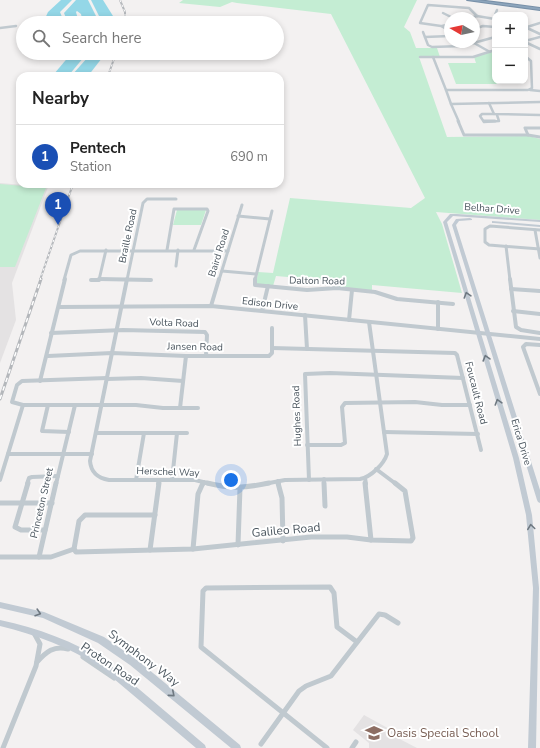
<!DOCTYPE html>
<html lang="en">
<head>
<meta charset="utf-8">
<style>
	:root { --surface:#fff; --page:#f6f6f6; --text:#222; --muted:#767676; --line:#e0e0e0; --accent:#db2777 }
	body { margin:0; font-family:"Nunito Sans",sans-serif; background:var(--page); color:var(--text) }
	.controls { position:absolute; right:12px; top:12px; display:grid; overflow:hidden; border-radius:8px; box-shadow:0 2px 6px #0003 }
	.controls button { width:36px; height:36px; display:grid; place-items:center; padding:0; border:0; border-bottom:1px solid var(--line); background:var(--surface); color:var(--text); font:20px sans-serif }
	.compass { position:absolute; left:444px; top:12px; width:36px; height:36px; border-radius:50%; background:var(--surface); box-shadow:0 2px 6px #0003; rotate:279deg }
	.you { position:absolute; left:231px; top:480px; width:14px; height:14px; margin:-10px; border:3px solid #fff; border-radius:50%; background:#1a73e8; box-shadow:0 0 0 6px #1a73e833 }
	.badge { display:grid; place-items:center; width:26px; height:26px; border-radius:50%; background:var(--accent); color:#fff; font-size:13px; font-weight:700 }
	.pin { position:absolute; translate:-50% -33px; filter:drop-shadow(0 1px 2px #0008) }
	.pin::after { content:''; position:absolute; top:21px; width:14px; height:12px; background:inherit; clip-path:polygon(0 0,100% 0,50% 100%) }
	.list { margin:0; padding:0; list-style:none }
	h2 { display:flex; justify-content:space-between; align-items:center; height:52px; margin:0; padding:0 16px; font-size:17px }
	h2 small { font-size:13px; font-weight:400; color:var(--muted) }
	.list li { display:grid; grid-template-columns:26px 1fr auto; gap:12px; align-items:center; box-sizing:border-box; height:64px; padding:0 16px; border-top:1px solid var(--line) }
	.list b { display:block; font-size:15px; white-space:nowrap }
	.list p { margin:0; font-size:13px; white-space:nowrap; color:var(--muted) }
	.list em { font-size:13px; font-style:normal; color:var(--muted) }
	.icon { flex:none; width:22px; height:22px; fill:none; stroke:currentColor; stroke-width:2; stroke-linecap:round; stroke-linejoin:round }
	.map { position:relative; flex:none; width:540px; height:748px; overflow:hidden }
	.search { position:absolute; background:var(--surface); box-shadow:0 2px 6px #0003; left:16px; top:16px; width:268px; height:44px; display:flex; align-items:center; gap:10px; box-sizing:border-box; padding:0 14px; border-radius:22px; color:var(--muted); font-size:15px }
	.panel { position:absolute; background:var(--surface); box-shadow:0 2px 6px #0003; left:16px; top:72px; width:268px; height:116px; border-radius:12px }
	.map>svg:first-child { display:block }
</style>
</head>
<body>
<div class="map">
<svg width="540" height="748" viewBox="0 0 540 748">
	<rect width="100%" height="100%" fill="#f3f1f1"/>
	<g fill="#e4e2e3">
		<path d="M0,183L48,187L12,283L16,320L0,363Z"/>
		<path d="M364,715L393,731L392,735L417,748H369V743L353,730Z"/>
	</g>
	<g fill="#c4edd3">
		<path d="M183,0H417L404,27L410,32L416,48H437L440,57H419L447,137L529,136L540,139V220L436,212L442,224L462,293L372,285V291L334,287L335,281L276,276L273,286L256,284L258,272L273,273L290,198L411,208L425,198L331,14L237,3L232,2L220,7L179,3Z"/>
		<path d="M495,51V81H519V84H456L448,63H476L474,57Z"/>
		<path d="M0,184L46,188L15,267H0Z"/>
		<path d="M177,210H206L201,225H173Z"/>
	</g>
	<g fill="#94d7e7">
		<path d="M61,0H72L60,12L64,22L43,23L48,12Z"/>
		<path d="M76,0H88L97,18L96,23H83L81,14L77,11L76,12L79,23H68L64,13Z"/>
		<path d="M91,0H103L113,16V23H100V18Z"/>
		<path d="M70,55L84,57L69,75L54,74Z"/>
		<path d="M88,57L102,58L88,76L72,75Z"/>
	</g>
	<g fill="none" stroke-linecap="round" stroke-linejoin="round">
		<g stroke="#7890a8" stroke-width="2">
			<path id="highway" d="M467,0H478L540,8V10Z"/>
		</g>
		<g stroke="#c0c9cf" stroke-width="2.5">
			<path d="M443,13L453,18"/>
			<path d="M495,15L497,10"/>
			<path d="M470,18L477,16L495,19"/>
			<path d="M442,26L450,24"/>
			<path d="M525,27L540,34"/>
			<path d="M527,27L540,23"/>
			<path d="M0,28L16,26"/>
			<path d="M474,29L483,26L495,27"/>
			<path d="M450,31L441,26L420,23L428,5L469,8L477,16"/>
			<path d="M423,32L428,45L432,47L463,46L495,37"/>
			<path d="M474,32L476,33"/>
			<path d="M425,37L450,36"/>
			<path d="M525,41L540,37"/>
			<path d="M525,42L540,49"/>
			<path d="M474,43L490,52"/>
			<path d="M420,57H473L495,50"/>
			<path d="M433,57L446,90H528L532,88L531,61L525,56"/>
			<path d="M446,90L451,104"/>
			<path d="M530,90L540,91"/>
			<path d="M489,103L494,114L540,115"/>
			<path d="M494,114H482L480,116L484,122L499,121L497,115"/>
			<path d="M459,122L451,104L540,102"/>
		</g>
		<g stroke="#c0c9cf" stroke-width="3">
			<path d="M458,121L464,135H528L540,137"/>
			<path d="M484,121H495"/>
			<path d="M528,135L525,128H540"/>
			<path d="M238,216L270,219"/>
			<path d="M535,230L540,258"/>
			<path d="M540,230L490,226L485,229V242L489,245L540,249"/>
			<path d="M506,246L510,280"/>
			<path d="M167,250L174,209H207L208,211L194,250"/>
			<path d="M176,266L178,250"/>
			<path d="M222,271L256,274"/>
			<path d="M64,280L71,255L80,251H228"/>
			<path d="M99,280L106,250"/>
			<path d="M127,280L143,203L147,199H176"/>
			<path d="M219,280L242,205"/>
			<path d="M255,280L272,211"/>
		</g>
		<g stroke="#c0c9cf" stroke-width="4">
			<path d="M99,279L151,280"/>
			<path d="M127,279L90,461C91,473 98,478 109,480H195L211,484"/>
			<path d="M255,279V285L307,290L337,288L375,292L397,299L453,304"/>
			<path d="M510,279L516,327L521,330L540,333"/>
			<path d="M91,280H99"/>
			<path d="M511,289L540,291"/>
			<path d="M438,302V329"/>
			<path d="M211,306L219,279"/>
			<path d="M59,307L211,306L540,339"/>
			<path d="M262,311L268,286"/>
			<path d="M513,311L540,314"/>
			<path d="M305,315L307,349"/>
			<path d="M349,320L352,290"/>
			<path d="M51,333L123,330L205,332L207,335L206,356"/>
			<path d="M540,345L526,344L523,347L540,394"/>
			<path d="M272,348L455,353L457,355L481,450"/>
			<path d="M48,356L112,353L186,356H269L272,353V328"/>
			<path d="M107,378L22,381L17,385L12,402L23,405H136L163,408H198"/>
			<path d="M107,379L141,378L183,381"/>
			<path d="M40,381L65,279"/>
			<path d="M48,405L42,431L69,432"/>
			<path d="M180,408L186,356"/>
			<path d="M384,432L478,434"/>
			<path d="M96,433H187"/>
			<path d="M307,445H341L345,443L342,407L345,403L415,402L442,405H470"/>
			<path d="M8,454H92"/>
			<path d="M376,469L396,484"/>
			<path d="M365,478L366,484"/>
			<path d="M324,479V484"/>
			<path d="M0,480L23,405"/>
			<path d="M136,480L144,433"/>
			<path d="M172,480L177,433"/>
			<path d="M309,480L305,374L330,373L463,378"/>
			<path d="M278,481L279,484"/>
			<path d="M27,484L29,478L32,477L58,476"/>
			<path d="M56,484L75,405"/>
			<path d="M158,484L159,480"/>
			<path d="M203,484L204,482"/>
			<path d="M264,484L285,480L360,479C371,477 384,464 387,454L369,322"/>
		</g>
		<g stroke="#c0c9cf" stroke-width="5">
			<path d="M28,483L15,527L21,530H45"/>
			<path d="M207,483C231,489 245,488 269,483"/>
			<path d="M278,483L282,498L283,541"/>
			<path d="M324,483L325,506"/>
			<path d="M365,483L371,540"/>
			<path d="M0,503H52"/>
			<path d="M155,515H85L79,521L74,549L76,552L193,549L311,537H347L371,540L411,541L413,538L405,491L395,483"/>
			<path d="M238,545L240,488"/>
			<path d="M193,549L198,494L203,483"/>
			<path d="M150,550L159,483"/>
			<path d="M0,557H51L74,549"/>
			<path d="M39,557L56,483"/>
			<path d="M83,657L114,678"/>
			<path d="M37,662C46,652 54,645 68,649"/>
			<path d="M261,744L299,691L306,686L331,676L379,614L385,615L398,623"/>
			<path d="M3,748L36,666L40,644L34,633"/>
			<path d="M327,748L201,647L203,591L206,588L330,587L334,593L337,627L357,642"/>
			<path d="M352,748L356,742"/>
		</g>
		<g fill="#c1cad3" fill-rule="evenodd">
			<path d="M450,214H457L540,220V222L453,216L447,222L519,458L532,515L539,588L536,748H528L533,588L526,515L513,458L443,222Z"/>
			<path d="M470,218L472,219V220L459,221L456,225L540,490V503L538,502L537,500L452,225L456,219Z"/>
			<path d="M492,221L540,225V227L494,223H492Z"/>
			<path d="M0,602L44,612L104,637L136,659L240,745L241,748H231L130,665L98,643L43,618L0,608Z"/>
			<path d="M0,620C38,628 73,641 107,662L205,745L206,748H196L101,668C69,647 37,635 0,626Z"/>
		</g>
		<use href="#highway" fill="#8da5bc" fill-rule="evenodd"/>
		<g stroke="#b4b7bb" stroke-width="2">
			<g id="rail-far1">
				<path d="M120,0L125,12V23"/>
				<path d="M108,76L116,53"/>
				<path d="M40,280L73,184"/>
			</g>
		</g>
		<g stroke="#b4b7bb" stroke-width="3">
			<path id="rail" d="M0,399L41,279"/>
		</g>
		<use href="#rail-far1" stroke="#fff" stroke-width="1" stroke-dasharray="2.5" stroke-linecap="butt"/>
		<use href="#rail" stroke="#fff" stroke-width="1.5" stroke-dasharray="4.5" stroke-linecap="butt"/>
	</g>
	<defs><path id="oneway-chevron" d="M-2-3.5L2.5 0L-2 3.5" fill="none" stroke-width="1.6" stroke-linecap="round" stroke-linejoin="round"/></defs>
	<g stroke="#6e7881">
		<use href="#oneway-chevron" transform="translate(467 295) rotate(-107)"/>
		<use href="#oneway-chevron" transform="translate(486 358) rotate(-106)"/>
		<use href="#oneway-chevron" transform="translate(498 402) rotate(-107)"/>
		<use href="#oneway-chevron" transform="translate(531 527) rotate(-98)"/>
		<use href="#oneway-chevron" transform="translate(38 613) rotate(17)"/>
		<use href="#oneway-chevron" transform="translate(172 694) rotate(40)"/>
	</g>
	<defs>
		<g id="school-bare" transform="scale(1.38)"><path d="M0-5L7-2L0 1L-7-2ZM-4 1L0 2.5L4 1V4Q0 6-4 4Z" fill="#8d6e63" stroke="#fff" stroke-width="2.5" paint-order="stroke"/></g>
	</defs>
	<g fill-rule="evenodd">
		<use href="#school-bare" x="374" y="733"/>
	</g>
	<g text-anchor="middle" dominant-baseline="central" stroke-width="4" stroke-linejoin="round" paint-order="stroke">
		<g font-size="10" fill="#4a555e" stroke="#fff">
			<text transform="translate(492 209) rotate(4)">Belhar Drive</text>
			<text transform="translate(128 236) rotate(-78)">Braille Road</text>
			<text transform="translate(219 253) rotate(-73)">Baird Road</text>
			<text transform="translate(317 281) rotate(1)">Dalton Road</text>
			<text transform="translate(270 304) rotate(6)">Edison Drive</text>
			<text transform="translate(174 323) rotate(2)">Volta Road</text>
			<text transform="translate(195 347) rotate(1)">Jansen Road</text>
			<text transform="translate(476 393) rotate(76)">Foucault Road</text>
			<text transform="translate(297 416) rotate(-92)">Hughes Road</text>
			<text transform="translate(521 442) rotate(73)">Erica Drive</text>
			<text transform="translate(168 472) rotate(2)">Herschel Way</text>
			<text transform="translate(42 503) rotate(-77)">Princeton Street</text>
		</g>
		<g font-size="12" fill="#4a555e" stroke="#fff">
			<text transform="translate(286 530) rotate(-5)">Galileo Road</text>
			<text transform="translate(144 658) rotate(37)">Symphony Way</text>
			<text transform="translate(110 664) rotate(34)">Proton Road</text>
		</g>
		<g font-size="12" fill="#785e54" stroke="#fff" text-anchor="start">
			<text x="387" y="733">Oasis Special School</text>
		</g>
	</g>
</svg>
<div class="controls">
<button>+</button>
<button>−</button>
</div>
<svg class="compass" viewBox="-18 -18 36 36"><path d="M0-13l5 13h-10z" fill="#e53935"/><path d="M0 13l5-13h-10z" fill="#767676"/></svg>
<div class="you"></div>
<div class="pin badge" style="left:58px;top:225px;background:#1a4fb4">1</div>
<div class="search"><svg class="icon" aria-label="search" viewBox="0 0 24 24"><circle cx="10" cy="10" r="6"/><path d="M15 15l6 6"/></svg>Search here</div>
<section class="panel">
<h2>Nearby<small></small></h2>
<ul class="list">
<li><span class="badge" style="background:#1a4fb4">1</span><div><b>Pentech</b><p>Station</p></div><em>690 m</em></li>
</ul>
</section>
</div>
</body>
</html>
